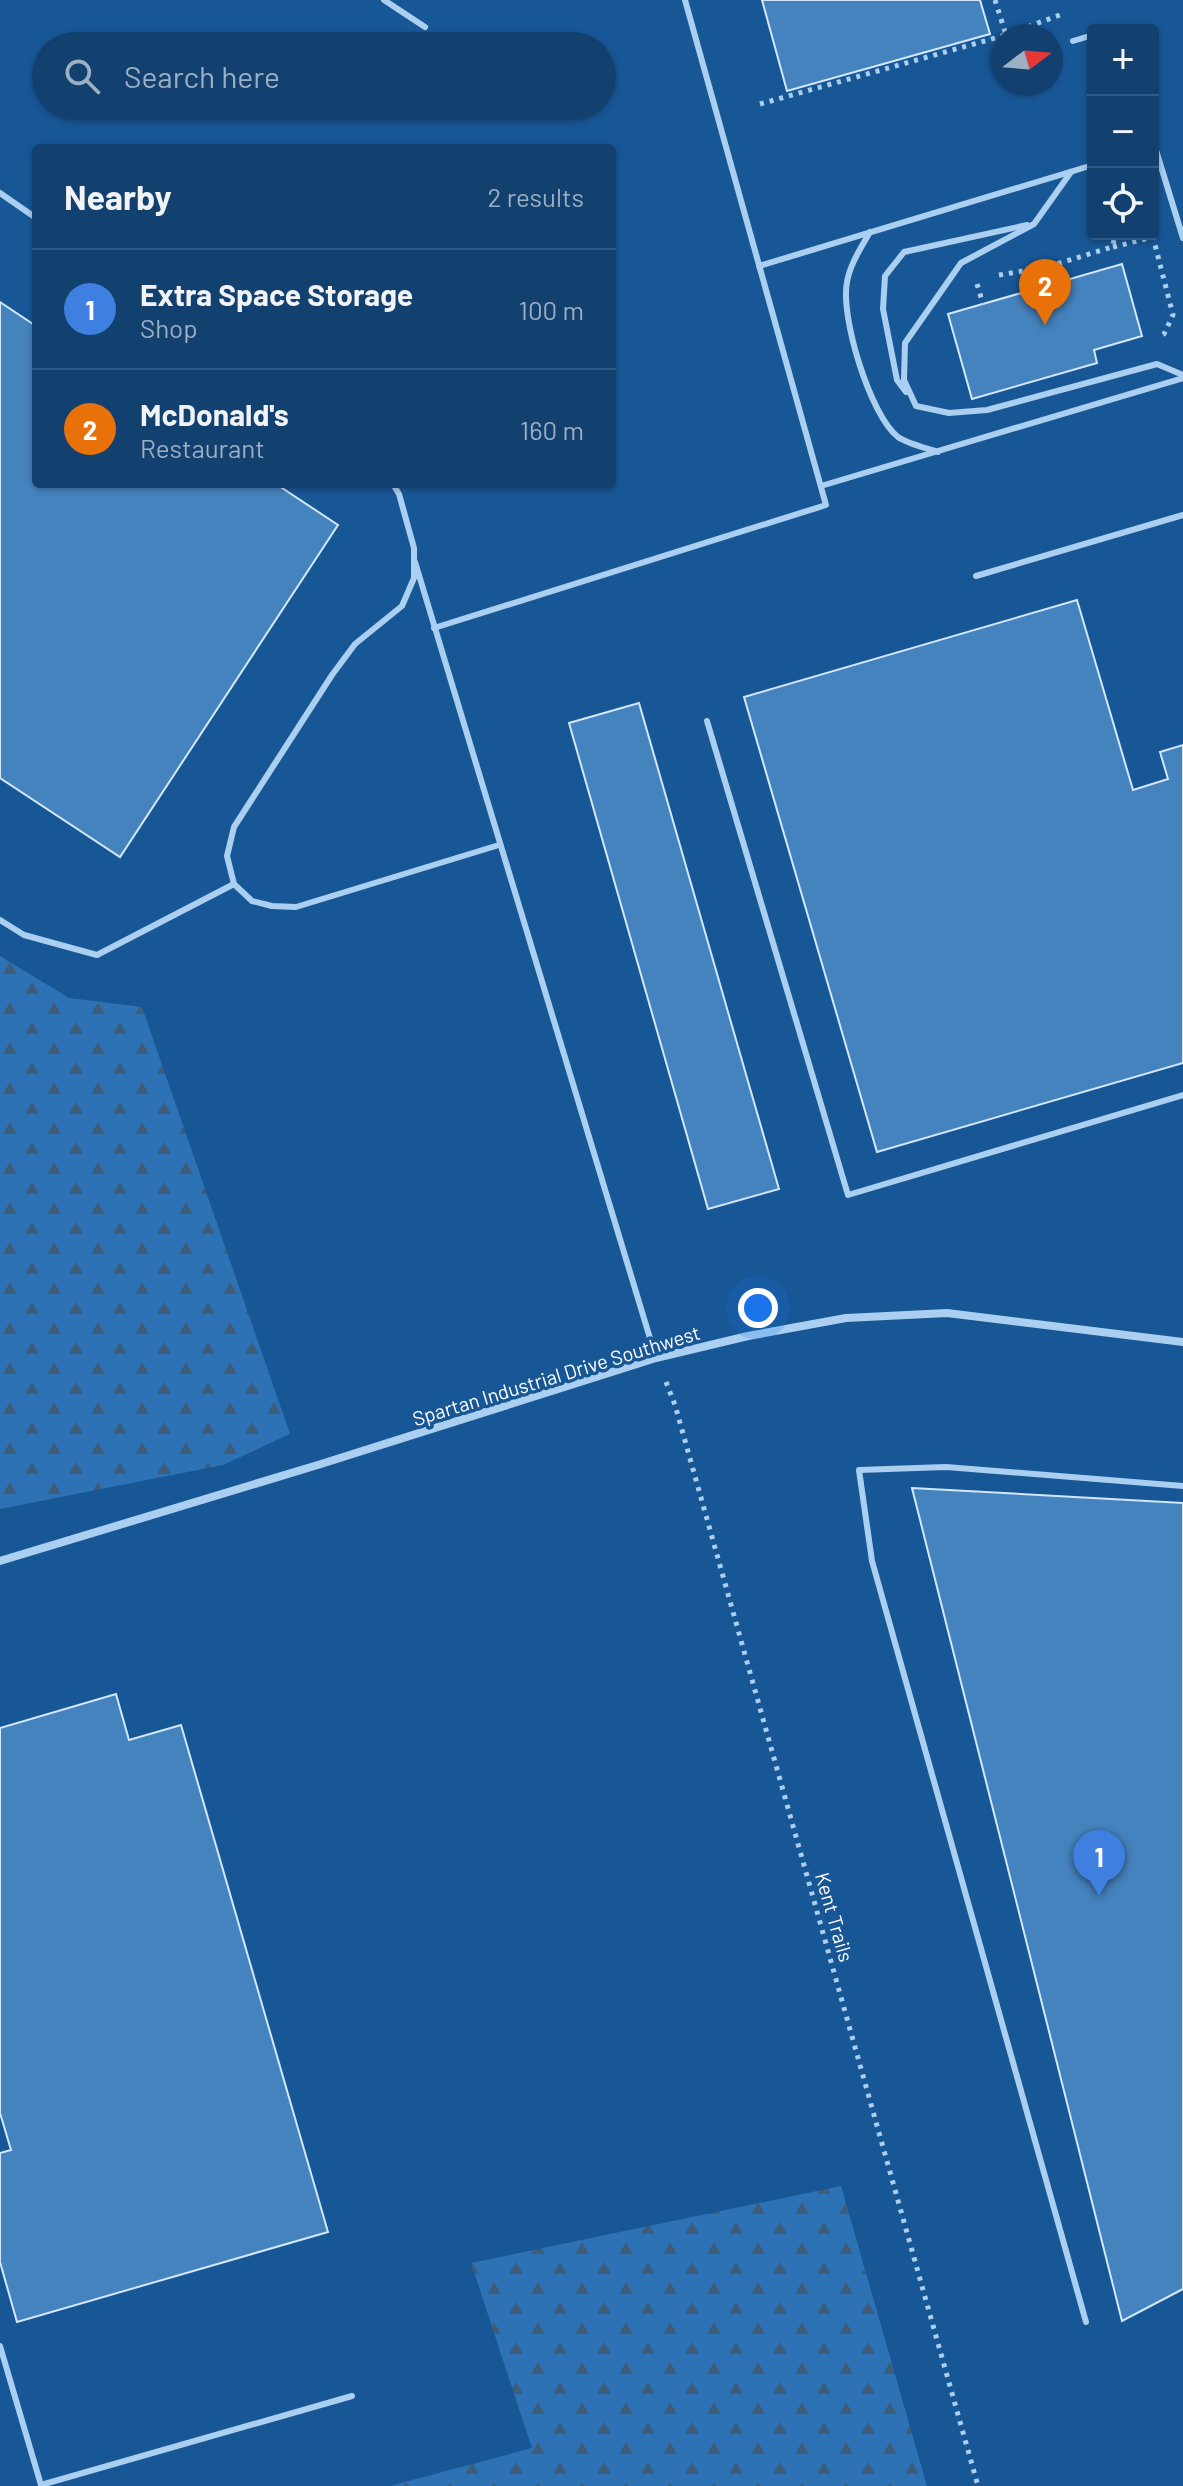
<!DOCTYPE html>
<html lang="en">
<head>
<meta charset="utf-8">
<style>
	:root { --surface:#124170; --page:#1b4875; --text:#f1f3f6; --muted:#9cafc3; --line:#315a83; --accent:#95b2f1 }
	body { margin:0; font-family:Barlow,sans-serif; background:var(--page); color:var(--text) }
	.controls { position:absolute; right:24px; top:24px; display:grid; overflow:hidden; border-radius:8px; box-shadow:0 2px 6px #0004 }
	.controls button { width:72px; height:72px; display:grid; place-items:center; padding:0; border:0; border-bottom:2px solid var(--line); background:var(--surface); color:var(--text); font:40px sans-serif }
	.compass { position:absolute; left:991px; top:24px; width:72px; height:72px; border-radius:50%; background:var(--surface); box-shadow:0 2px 6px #0004; rotate:74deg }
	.you { position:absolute; left:758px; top:1308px; width:28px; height:28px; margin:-20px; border:6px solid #fff; border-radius:50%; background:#1a73e8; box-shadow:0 0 0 12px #1a73e833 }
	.badge { display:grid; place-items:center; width:52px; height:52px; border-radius:50%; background:var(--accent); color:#fff; font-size:26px; font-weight:700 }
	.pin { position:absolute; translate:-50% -66px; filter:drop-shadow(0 2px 4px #0008) }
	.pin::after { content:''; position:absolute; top:42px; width:28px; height:24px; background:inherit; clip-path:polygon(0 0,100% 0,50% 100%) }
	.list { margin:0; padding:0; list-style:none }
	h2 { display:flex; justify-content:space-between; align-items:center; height:104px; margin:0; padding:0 32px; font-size:34px }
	h2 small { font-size:26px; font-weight:400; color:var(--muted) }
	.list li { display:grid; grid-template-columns:52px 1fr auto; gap:24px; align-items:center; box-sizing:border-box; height:120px; padding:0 32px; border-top:2px solid var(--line) }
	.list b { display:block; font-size:30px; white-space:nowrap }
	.list p { margin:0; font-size:26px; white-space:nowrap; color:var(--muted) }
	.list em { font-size:26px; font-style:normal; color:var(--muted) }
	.icon { flex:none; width:44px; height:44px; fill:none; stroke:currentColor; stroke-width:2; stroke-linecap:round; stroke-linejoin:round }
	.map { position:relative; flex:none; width:1183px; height:2486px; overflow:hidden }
	.search { position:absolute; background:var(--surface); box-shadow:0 2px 6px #0004; left:32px; top:32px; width:584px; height:88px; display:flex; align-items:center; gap:20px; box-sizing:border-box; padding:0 28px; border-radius:44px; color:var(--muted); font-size:30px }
	.panel { position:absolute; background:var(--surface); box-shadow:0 2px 6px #0004; left:32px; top:144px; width:584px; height:344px; border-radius:8px }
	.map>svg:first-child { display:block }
</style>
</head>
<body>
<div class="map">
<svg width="1183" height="2486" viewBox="0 0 1183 2486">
	<defs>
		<pattern id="forest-firs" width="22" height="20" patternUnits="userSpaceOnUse" patternTransform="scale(2)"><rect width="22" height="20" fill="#2c72b4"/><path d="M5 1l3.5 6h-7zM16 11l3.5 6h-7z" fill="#3e5d7b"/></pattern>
	</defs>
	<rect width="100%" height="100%" fill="#185796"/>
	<g fill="url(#forest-firs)">
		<path d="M0,956L69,998L142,1007L290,1434L223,1465L0,1509Z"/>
		<path d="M841,2186L927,2486H390L532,2448L471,2263Z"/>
	</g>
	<g fill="#4583be" stroke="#d2e7fc" stroke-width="2">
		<path d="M762,0H980L990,34L787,91Z"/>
		<path d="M1122,264L1142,336L1094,350L1097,363L972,399L948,314Z"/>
		<path d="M0,302L36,326V484H276L338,525L120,857L0,778Z"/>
		<path d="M1077,600L1133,790L1168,779L1160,752L1183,745V1063L877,1152L744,697Z"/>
		<path d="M639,703L779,1189L708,1209L569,723Z"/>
		<path d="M912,1488L1183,1503V2289L1122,2321Z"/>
		<path d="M116,1694L129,1740L181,1725L328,2232L17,2322L0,2262V2153L11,2150L0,2113V1728Z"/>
	</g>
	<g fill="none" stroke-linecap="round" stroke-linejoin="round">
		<g stroke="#aacff1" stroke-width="5" stroke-dasharray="4 6" stroke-linecap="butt">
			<path d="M995,0L1006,35L1065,13"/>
			<path d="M760,104L1006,35"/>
			<path d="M1113,247L1153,237L1173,315L1164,334L1158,338"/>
			<path d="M999,275L1047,267L1112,247L1116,234"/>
			<path d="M977,284L983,304"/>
			<path d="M666,1382L675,1405L978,2486"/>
		</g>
		<g stroke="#aacff1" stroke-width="6">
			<path d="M384,0L425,27"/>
			<path d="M1113,30L1120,28V30"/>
			<path d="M1073,41L1093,35"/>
			<path d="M1153,147H1155L1183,238"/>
			<path d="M1071,172L1034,224L961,263L905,343L904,380L916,406L949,413L987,410L1157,364L1183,375"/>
			<path d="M0,193L36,218"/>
			<path d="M870,232C861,248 850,264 847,282C840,316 870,415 898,437C908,444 926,448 938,452"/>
			<path d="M759,266L1093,165"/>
			<path d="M906,392L897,380L883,309L885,276L904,252L1027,225"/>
			<path d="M393,484L399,494L414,548V578L402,606L355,644L332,675L234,827L227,856L234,884L252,901L272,906L296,907L499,845"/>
			<path d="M821,486L1183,378"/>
			<path d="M415,562L656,1358"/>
			<path d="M976,576L1183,515"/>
			<path d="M434,628L826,505L685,0"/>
			<path d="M707,721L848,1195L1183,1095"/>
			<path d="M0,920L24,935L97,955L234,884"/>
			<path d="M1086,2322L872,1561L859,1470L946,1467L1183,1486"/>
			<path d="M0,2346L41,2485L352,2396"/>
		</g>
		<path stroke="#aacff1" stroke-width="8" d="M0,1561L321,1464L656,1358L748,1336L846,1318L947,1313L1183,1342"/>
	</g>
	<g text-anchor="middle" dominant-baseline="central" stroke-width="7" stroke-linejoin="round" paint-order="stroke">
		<g font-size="20" fill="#fff" stroke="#185796">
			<text transform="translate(556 1375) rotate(-17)">Spartan Industrial Drive Southwest</text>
			<text transform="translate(835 1917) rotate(74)">Kent Trails</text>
		</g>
	</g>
</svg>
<div class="controls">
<button>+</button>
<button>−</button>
<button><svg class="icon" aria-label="locate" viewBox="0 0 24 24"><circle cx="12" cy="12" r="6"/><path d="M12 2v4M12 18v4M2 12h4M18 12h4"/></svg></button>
</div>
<svg class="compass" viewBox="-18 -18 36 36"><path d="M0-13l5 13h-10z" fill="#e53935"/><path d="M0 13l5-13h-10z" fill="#9cafc3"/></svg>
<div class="you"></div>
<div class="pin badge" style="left:1099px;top:1896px;background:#3f7fe0">1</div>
<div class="pin badge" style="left:1045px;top:325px;background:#e8710a">2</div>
<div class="search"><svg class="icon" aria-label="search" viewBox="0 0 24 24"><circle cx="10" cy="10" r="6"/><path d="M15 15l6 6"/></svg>Search here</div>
<section class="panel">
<h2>Nearby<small>2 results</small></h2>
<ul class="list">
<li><span class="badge" style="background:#3f7fe0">1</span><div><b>Extra Space Storage</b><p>Shop</p></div><em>100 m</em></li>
<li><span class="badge" style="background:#e8710a">2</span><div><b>McDonald's</b><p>Restaurant</p></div><em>160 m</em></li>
</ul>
</section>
</div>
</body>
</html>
